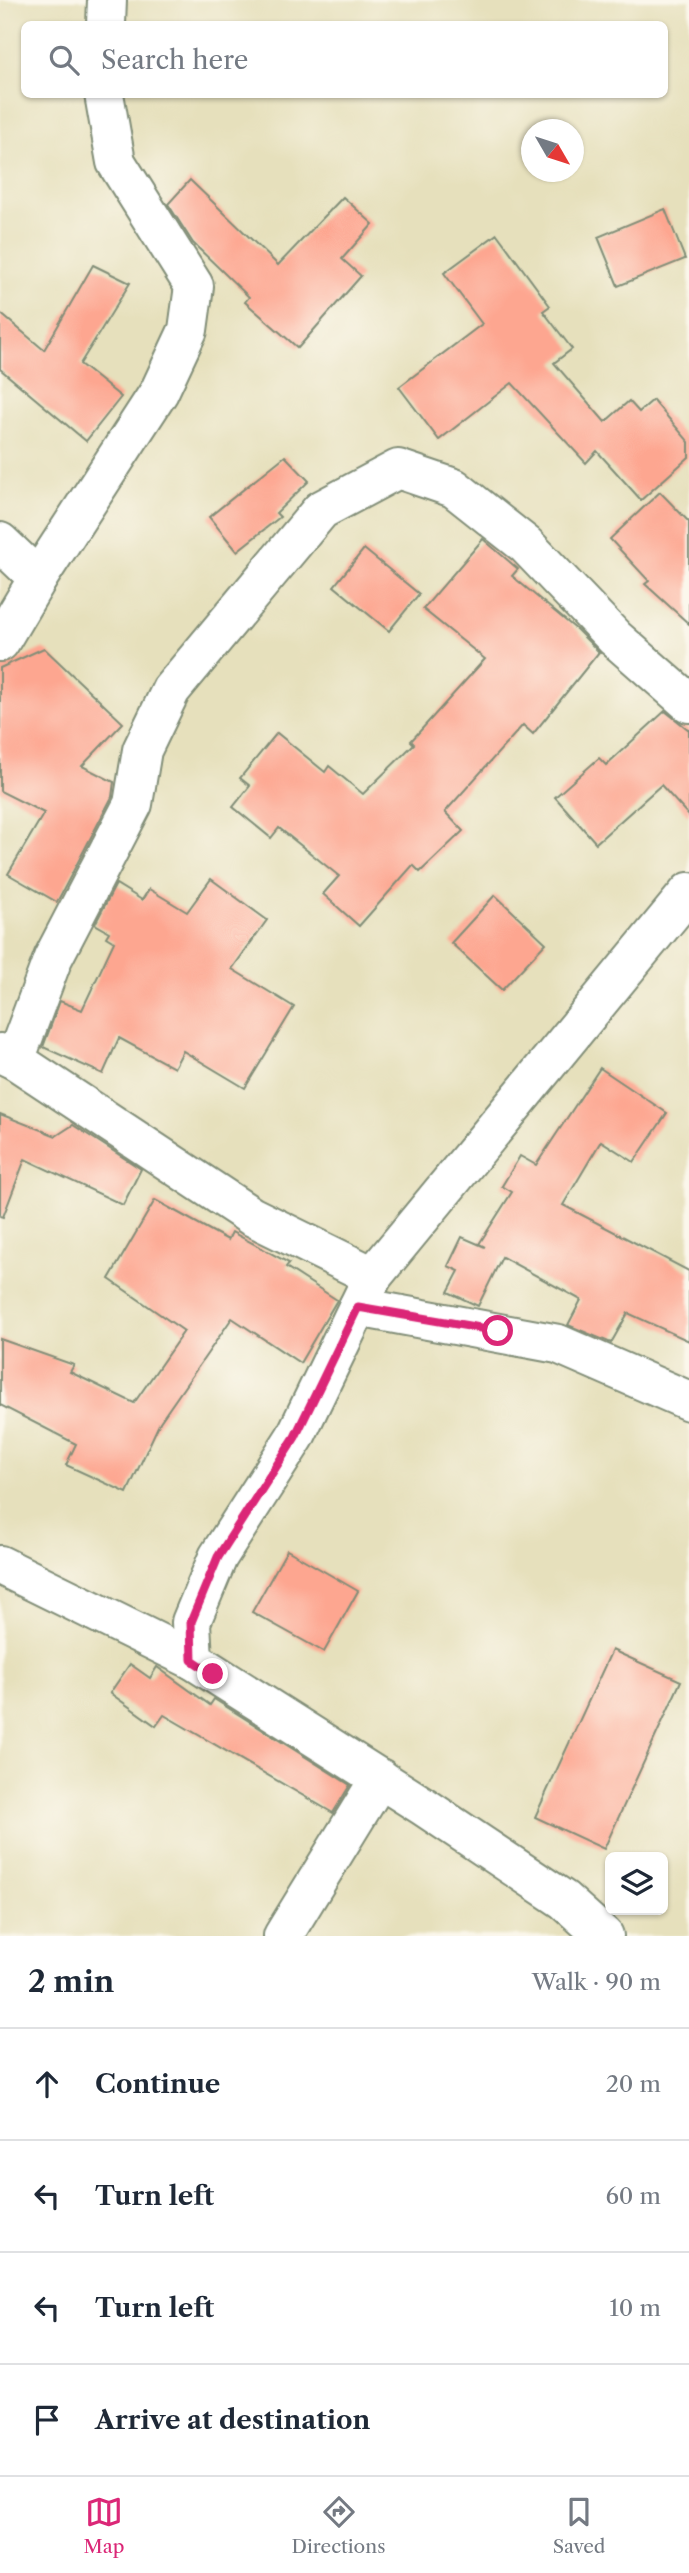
<!DOCTYPE html>
<html lang="en">
<head>
<meta charset="utf-8">
<style>
	:root { --surface:#fff; --page:#f2f2f3; --text:#1f2937; --muted:#747a83; --line:#e0e1e3; --accent:#db2777 }
	body { margin:0; font-family:"Libre Caslon Text",serif; background:var(--page); color:var(--text) }
	.controls { position:absolute; right:21px; bottom:21px; display:grid; overflow:hidden; border-radius:10px; box-shadow:0 2px 5px #0004 }
	.controls button { width:63px; height:63px; display:grid; place-items:center; padding:0; border:0; border-bottom:2px solid var(--line); background:var(--surface); color:var(--text); font:35px sans-serif }
	.compass { position:absolute; left:521px; top:119px; width:63px; height:63px; border-radius:50%; background:var(--surface); box-shadow:0 2px 5px #0004; rotate:129deg }
	.stop { position:absolute; width:21px; height:21px; margin:-16px; border:5px solid #db2777; border-radius:50%; background:#fff }
	.stop.end { background:#db2777; border-color:#fff; box-shadow:0 2px 7px #0008 }
	.list { margin:0; padding:0; list-style:none }
	h2 { display:flex; justify-content:space-between; align-items:center; height:91px; margin:0; padding:0 28px; font-size:30px }
	h2 small { font-size:23px; font-weight:400; color:var(--muted) }
	.list li { display:grid; grid-template-columns:46px 1fr auto; gap:21px; align-items:center; box-sizing:border-box; height:112px; padding:0 28px; border-top:2px solid var(--line) }
	.list b { display:block; font-size:26px; white-space:nowrap }
	.list em { font-size:23px; font-style:normal; color:var(--muted) }
	.icon { flex:none; width:38px; height:38px; fill:none; stroke:currentColor; stroke-width:2; stroke-linecap:round; stroke-linejoin:round }
	.map { position:relative; flex:none; width:689px; height:1936px; overflow:hidden }
	.search { position:absolute; background:var(--surface); box-shadow:0 2px 5px #0004; left:21px; right:21px; top:21px; height:77px; display:flex; align-items:center; gap:18px; box-sizing:border-box; padding:0 24px; border-radius:10px; color:var(--muted); font-size:26px }
	.sheet { height:539px; background:var(--surface) }
	nav { display:flex; justify-content:space-around; align-items:center; box-sizing:border-box; height:98px; border-top:2px solid var(--line); background:var(--surface); font-size:19px; color:var(--muted) }
	nav a { display:grid; justify-items:center; gap:4px }
	nav .on { color:var(--accent) }
	.map>svg:first-child { display:block }
</style>
</head>
<body>
<div class="map">
<svg width="689" height="1936" viewBox="0 0 689 1936">
	<rect width="100%" height="100%" fill="#fbf7ec"/>
	<filter id="ink" filterUnits="userSpaceOnUse"><feTurbulence type="fractalNoise" baseFrequency=".0143" numOctaves="2"/><feDisplacementMap in="SourceGraphic" scale="14" xChannelSelector="R" yChannelSelector="G"/><feConvolveMatrix kernelMatrix="1 2 1 2 8 2 1 2 1" color-interpolation-filters="sRGB"/></filter>
	<filter id="wash" filterUnits="userSpaceOnUse"><feTurbulence type="fractalNoise" baseFrequency=".00686" numOctaves="4" result="noise"/><feDisplacementMap in="SourceGraphic" scale="28" xChannelSelector="R" yChannelSelector="G"/><feGaussianBlur stdDeviation="1.57" result="paint"/><feColorMatrix in="noise" values="0 0 0 0 0 0 0 0 0 0 0 0 0 0 0 0 0 1.4 0 .05"/><feComposite in="paint" operator="in"/></filter>
	<g filter="url(#wash)">
		<rect width="100%" height="100%" fill="#e6e0bc"/>
		<g id="blocks">
			<g fill="#fda690">
				<path d="M190,180L278,265L343,197L373,224L342,259L361,276L298,348L245,302L249,297L193,243L168,204Z"/>
				<path d="M665,209L685,259L618,286L598,237Z"/>
				<path d="M497,234L550,306L543,311L572,349L554,363L605,422L629,401L639,412L653,400L689,442V457L641,500L597,451L586,463L512,383L439,440L399,387L482,324L444,273Z"/>
				<path d="M93,265L130,283L80,364L121,397L86,441L0,369V313L44,350Z"/>
				<path d="M285,456L309,481L276,513L280,517L237,551L209,517Z"/>
				<path d="M660,492L689,522V624L645,584L649,581L610,539Z"/>
				<path d="M483,539L518,569L512,576L577,630L599,652L533,734L523,725L445,812L463,831L420,872L413,865L359,926L323,894L339,876L279,828L271,838L233,807L250,786L240,778L277,733L325,772L329,766L363,794L414,744L411,741L485,659L423,609Z"/>
				<path d="M364,549L419,594L389,631L334,586Z"/>
				<path d="M44,648L123,723L82,766L114,782L112,797L57,902L8,874L44,813L0,791V668Z"/>
				<path d="M665,711L689,730V816L661,785L596,843L555,797L599,758L606,765Z"/>
				<path d="M211,879L267,920L232,969L294,1007L245,1088L183,1051L174,1068L119,1038L103,1074L43,1047L60,1001L82,1010L114,942L106,937L109,932L95,924L116,884L142,900L149,889L187,912Z"/>
				<path d="M495,895L546,943L502,990L451,943Z"/>
				<path d="M600,1068L667,1113L634,1162L601,1141L563,1205L689,1271V1341L628,1313L611,1343L568,1325L581,1300L502,1257L478,1306L448,1292L459,1271L448,1266L462,1237L485,1247L479,1244L512,1192L502,1186L520,1156L536,1165Z"/>
				<path d="M0,1114L56,1136L73,1125L141,1169L123,1205L25,1159L3,1217L0,1216Z"/>
				<path d="M155,1200L228,1240L232,1232L289,1263L286,1267L337,1300L300,1363L232,1318L160,1422L127,1493L66,1465L76,1444L0,1405V1339L74,1365L70,1372L134,1403L184,1331L109,1279Z"/>
				<path d="M287,1550L358,1591L324,1652L252,1612Z"/>
				<path d="M612,1650L681,1681L604,1849L535,1817Z"/>
				<path d="M130,1664L150,1678L157,1667L210,1705L214,1699L350,1785L333,1813L164,1715L156,1726L110,1693Z"/>
			</g>
		</g>
	</g>
	<g filter="url(#ink)">
		<use href="#blocks" fill-opacity="0" stroke="#828e78" stroke-width="2"/>
		<g fill="none" stroke-linecap="round" stroke-linejoin="round">
			<g stroke="#828e78" stroke-width="42">
				<g id="minor">
					<path d="M106,24L107,0"/>
					<path d="M0,542L38,578"/>
					<path d="M0,642L38,578L159,392L188,330L194,286L116,162L104,94"/>
					<path d="M0,1053L15,1060L251,1216L373,1276"/>
					<path d="M15,1060L53,958L133,804L142,750L171,690L321,510L398,469L454,488L526,545L615,638L689,703"/>
					<path d="M358,1307L558,1344L689,1401"/>
					<path d="M0,1565L193,1660"/>
					<path d="M283,1936L380,1778"/>
					<path d="M604,1936L564,1900L423,1806L193,1660L191,1622L218,1557L295,1437L373,1276L689,892"/>
				</g>
			</g>
			<use href="#minor" stroke="#fff" stroke-width="38"/>
		</g>
	</g>
	<g fill="none" stroke-linecap="round" stroke-linejoin="round" filter="url(#ink)">
		<path stroke="#db2777" stroke-width="9" d="M213,1674L192,1660L191,1622L218,1557L295,1437L358,1307L498,1331"/>
	</g>
</svg>
<div class="controls">
<button><svg class="icon" aria-label="layers" viewBox="0 0 24 24"><path d="M12 4l9 5-9 5-9-5zM3 14l9 5 9-5"/></svg></button>
</div>
<svg class="compass" viewBox="-18 -18 36 36"><path d="M0-13l5 13h-10z" fill="#e53935"/><path d="M0 13l5-13h-10z" fill="#747a83"/></svg>
<div class="stop" style="left:498px;top:1331px"></div>
<div class="stop end" style="left:213px;top:1674px"></div>
<div class="search"><svg class="icon" aria-label="search" viewBox="0 0 24 24"><circle cx="10" cy="10" r="6"/><path d="M15 15l6 6"/></svg>Search here</div>
</div>
<section class="sheet">
<h2>2 min<small>Walk · 90 m</small></h2>
<ul class="list">
<li><svg class="icon" aria-label="ahead" viewBox="0 0 24 24"><path d="M12 20V5M6 11l6-6 6 6"/></svg><div><b>Continue</b></div><em>20 m</em></li>
<li><svg class="icon" aria-label="left" viewBox="0 0 24 24"><path d="M17 20v-9H6M10 6l-5 5 5 5"/></svg><div><b>Turn left</b></div><em>60 m</em></li>
<li><svg class="icon" aria-label="left" viewBox="0 0 24 24"><path d="M17 20v-9H6M10 6l-5 5 5 5"/></svg><div><b>Turn left</b></div><em>10 m</em></li>
<li><svg class="icon" aria-label="arrive" viewBox="0 0 24 24"><path d="M6 21V4h12l-3 4 3 4H6"/></svg><div><b>Arrive at destination</b></div></li>
</ul>
</section>
<nav>
<a class="on"><svg class="icon" aria-label="map" viewBox="0 0 24 24"><path d="M3 6l6-2 6 2 6-2v14l-6 2-6-2-6 2zM9 4v14M15 6v14"/></svg>Map</a>
<a><svg class="icon" aria-label="directions" viewBox="0 0 24 24"><path d="M12 3l9 9-9 9-9-9zM9 14v-3h6M13 9l2 2-2 2"/></svg>Directions</a>
<a><svg class="icon" aria-label="saved" viewBox="0 0 24 24"><path d="M7 4h10v16l-5-4-5 4z"/></svg>Saved</a>
</nav>
</body>
</html>
